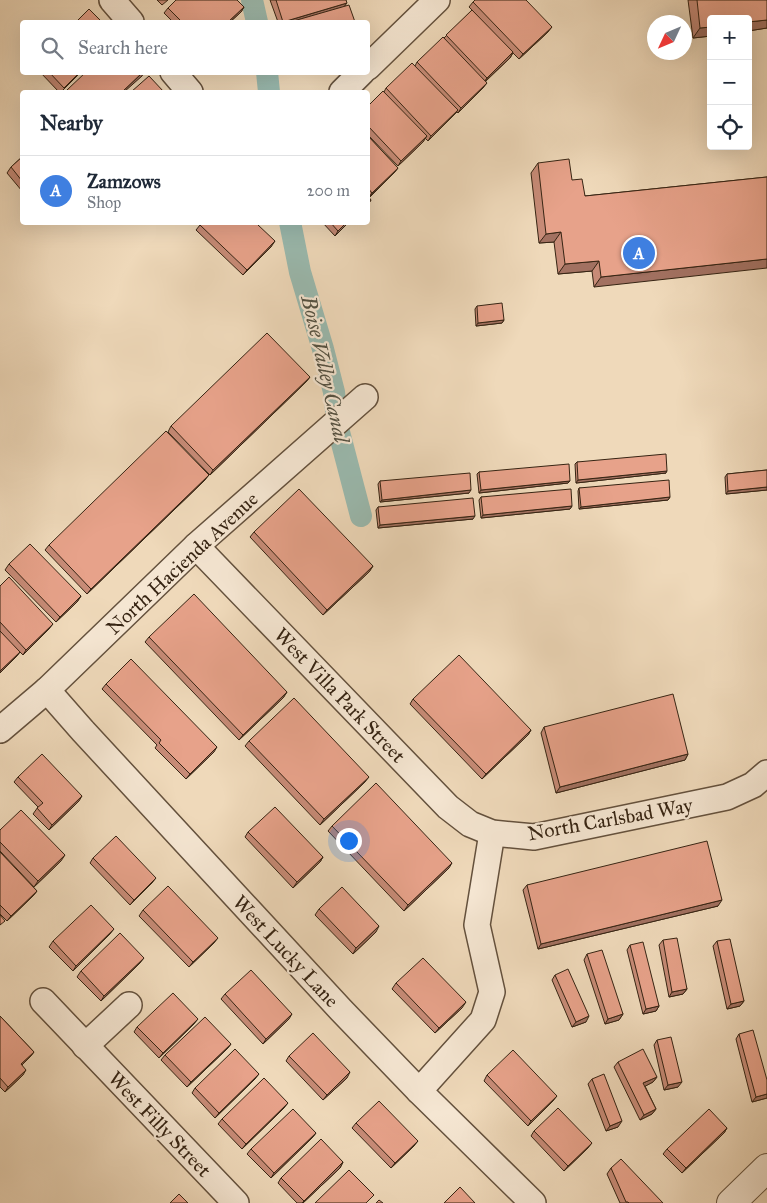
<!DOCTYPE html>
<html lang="en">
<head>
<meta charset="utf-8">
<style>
	:root { --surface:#fff; --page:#f2f2f3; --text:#1f2937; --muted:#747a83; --line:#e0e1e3; --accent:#ea580c }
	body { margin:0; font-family:"IM FELL Great Primer",serif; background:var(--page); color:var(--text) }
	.controls { position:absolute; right:15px; top:15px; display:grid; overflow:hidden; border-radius:5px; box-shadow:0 5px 20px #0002 }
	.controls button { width:45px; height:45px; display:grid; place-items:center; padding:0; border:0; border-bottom:1px solid var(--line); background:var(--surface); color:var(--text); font:25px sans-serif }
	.compass { position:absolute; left:647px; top:15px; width:45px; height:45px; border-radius:50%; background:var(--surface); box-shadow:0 5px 20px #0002; rotate:226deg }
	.you { position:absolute; left:348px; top:840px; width:18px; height:18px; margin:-12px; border:4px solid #fff; border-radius:50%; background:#1a73e8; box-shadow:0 0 0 8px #1a73e833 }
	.badge { display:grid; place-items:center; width:32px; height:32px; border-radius:50%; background:var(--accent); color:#fff; font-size:16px; font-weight:700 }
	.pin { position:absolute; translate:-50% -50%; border:2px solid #fff; box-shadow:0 1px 5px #0006 }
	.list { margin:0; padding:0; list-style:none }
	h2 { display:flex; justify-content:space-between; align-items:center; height:65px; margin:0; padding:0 20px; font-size:21px }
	h2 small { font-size:16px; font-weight:400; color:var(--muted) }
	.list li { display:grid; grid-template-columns:32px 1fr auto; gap:15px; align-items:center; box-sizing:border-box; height:70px; padding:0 20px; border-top:1px solid var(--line) }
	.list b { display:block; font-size:19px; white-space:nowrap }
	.list p { margin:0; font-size:16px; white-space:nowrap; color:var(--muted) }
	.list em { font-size:16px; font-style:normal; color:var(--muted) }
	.icon { flex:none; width:28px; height:28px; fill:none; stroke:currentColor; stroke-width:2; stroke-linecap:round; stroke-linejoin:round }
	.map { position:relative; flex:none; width:767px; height:1203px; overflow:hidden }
	.search { position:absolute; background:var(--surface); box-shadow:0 5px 20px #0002; left:20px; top:20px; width:350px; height:55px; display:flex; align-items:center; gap:12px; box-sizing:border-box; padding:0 18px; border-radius:5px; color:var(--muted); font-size:19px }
	.panel { position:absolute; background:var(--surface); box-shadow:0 5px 20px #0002; left:20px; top:90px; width:350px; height:135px; border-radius:5px }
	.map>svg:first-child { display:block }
</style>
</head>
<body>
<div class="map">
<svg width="767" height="1203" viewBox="0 0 767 1203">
	<rect width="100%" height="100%" fill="#efd9ba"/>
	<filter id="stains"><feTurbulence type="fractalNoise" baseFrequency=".004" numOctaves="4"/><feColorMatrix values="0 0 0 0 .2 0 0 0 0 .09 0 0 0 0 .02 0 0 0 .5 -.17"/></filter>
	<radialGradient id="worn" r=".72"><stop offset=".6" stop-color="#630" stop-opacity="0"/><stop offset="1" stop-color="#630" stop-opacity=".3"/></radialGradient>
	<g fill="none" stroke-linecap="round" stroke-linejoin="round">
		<g stroke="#9abaaf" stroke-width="22">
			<path d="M252,0L257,22"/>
			<path d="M267,72L269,92"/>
			<path d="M290,222L300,272L323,349L334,392L338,428L361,516"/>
		</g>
		<g stroke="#64513d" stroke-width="28">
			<g id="minor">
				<path d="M112,0L131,22"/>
				<path d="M368,67L437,0"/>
				<path d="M173,72L190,92"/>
				<path d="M342,92L362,72"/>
				<path d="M196,546L448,807L470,824L492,833L534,837L727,797L753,785L767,773"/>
				<path d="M47,690L83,731L341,1010L419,1091L533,1203"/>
				<path d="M0,730L47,690L196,546L365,397"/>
				<path d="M43,1001L236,1203"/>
				<path d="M85,1046L129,1005"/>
				<path d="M419,1091L483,1020L492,992L477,925L492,833"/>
			</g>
		</g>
		<g stroke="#64513d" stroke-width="30">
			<path id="tertiary" d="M731,1203L767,1168"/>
		</g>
		<use href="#minor" stroke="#f5e6d2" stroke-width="25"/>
		<use href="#tertiary" stroke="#f5e6d2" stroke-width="28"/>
	</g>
	<g fill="#c78b77" stroke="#362413">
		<path d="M157,0H168L162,5Z"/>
		<path d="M270,0H346L345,6L355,22H278Z"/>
		<path d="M688,0H767V28L748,31V19H711V36L693,38Z"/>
		<path d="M473,2L548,32L519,59L513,53L510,58L486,81L483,88L458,113L457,112L428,141L425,138L423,142L398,166L368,135V106L384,92L386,88L415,66L417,62L444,38L472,10L469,7Z"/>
		<path d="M244,7L241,12L230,22H173L164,13L168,8Z"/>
		<path d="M40,72H81L61,92H59Z"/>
		<path d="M368,136L398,168L394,173L369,198L371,200L368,205Z"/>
		<path d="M22,157V191L7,173L11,167Z"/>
		<path d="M538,163L572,180L585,196L767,177L594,287L592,271L558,274L554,242L539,243L531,173Z"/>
		<path d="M260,222L258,225L271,247L243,275L196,230L200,225Z"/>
		<path d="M322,222H349L335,236Z"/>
		<path d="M477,306L504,320L502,323L476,326L475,309Z"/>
		<path d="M310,377L306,382L210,475L168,432L171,426Z"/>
		<path d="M577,462L666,473L576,483L575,464Z"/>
		<path d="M767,470V490L726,494L725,477L727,474Z"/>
		<path d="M479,472L570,481L568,483L479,493L477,474Z"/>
		<path d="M205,480L87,594L45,550L49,545Z"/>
		<path d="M380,481L469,493L380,502L378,484Z"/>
		<path d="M579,488L670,497L668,500L579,509L578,491Z"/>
		<path d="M481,497L572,506L570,509L481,518L479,500Z"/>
		<path d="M378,507L473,519L378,528L376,510Z"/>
		<path d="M254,532L373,566L369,572L323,615L250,537Z"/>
		<path d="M9,564L81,596L77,602L56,622L5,570Z"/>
		<path d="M0,586L49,629L23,655L20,652L16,657L0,673Z"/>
		<path d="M149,637L287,692L283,698L239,740L145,642Z"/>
		<path d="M106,684L214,752L186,779L155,748L157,745L102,689Z"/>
		<path d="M413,699L531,730L528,735L482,779L410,704Z"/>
		<path d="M544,727L688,754L685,760L556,793L541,733Z"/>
		<path d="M249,741L365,782L320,825L245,746Z"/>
		<path d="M18,777L79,801L49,830L33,814L38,807L14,782Z"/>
		<path d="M332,826L449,868L404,911L328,831Z"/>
		<path d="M0,830L61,861L34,887L0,851Z"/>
		<path d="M248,832L323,857L320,862L293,888L245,837Z"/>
		<path d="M0,852L37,891L33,896L7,921L0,914Z"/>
		<path d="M93,858L152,883L130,905L90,863Z"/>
		<path d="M527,885L718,906L538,949L523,890Z"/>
		<path d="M319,909L376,932L353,954L315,915Z"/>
		<path d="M143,910L214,943L189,967L139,916Z"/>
		<path d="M110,934L73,971L49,947L53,941Z"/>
		<path d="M663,940L687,989L683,994L669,997L659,945Z"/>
		<path d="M717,941L744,1001L740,1006L727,1009L713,946Z"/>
		<path d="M630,945L659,1006L656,1011L643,1014L627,950Z"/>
		<path d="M587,954L623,1014L619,1020L605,1024L584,960Z"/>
		<path d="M140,963L101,1001L77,977L81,971Z"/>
		<path d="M555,975L586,1022L572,1027L552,980Z"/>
		<path d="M396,983L462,1008L435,1033L392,989Z"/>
		<path d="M225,994L289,1019L263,1044L221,999Z"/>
		<path d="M0,1016L34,1052L30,1057L22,1065L23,1075L5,1092L0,1087Z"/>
		<path d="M194,1024L159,1058L134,1032L137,1027Z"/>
		<path d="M739,1034L767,1098L752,1102L736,1039Z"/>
		<path d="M657,1040L678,1087L664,1090L654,1045Z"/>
		<path d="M231,1044L227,1049L187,1087L161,1060L165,1055Z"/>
		<path d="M289,1056L347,1078L323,1100L286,1061Z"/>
		<path d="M618,1062L657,1077L653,1082L645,1086L656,1109L652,1114L640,1120L614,1067Z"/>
		<path d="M487,1075L553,1101L528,1126L484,1081Z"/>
		<path d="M255,1079L215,1118L192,1093L195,1088Z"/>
		<path d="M592,1079L618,1127L606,1131L588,1084Z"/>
		<path d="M284,1108L242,1149L218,1124L222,1119Z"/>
		<path d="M356,1123L414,1146L391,1168L352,1128Z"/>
		<path d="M727,1128L724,1133L682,1173L663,1154L667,1149Z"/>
		<path d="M534,1131L588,1148L564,1171L531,1136Z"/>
		<path d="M316,1133L312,1138L271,1178L247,1154L251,1149Z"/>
		<path d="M343,1162L340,1168L303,1203H297L278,1183L281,1178Z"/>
		<path d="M611,1168L663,1203H620L607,1174Z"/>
	</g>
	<g fill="#a27161" stroke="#362413">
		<path d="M347,3L343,8L295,22H283Z"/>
		<path d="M244,7L241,12L230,22H228Z"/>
		<path d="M767,20V28L748,31V22Z"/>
		<path d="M552,27L548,32L519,59L523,54Z"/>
		<path d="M711,27V36L693,38L700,28Z"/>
		<path d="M513,52L510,58L483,83L487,78Z"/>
		<path d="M143,72H144L142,76L124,92H122Z"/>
		<path d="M487,83L483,88L458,113L461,108Z"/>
		<path d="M458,110L454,115L428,141L431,136Z"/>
		<path d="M427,136L423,142L398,166L401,161Z"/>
		<path d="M398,168L394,173L368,198L372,193Z"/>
		<path d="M347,222H349L335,236L338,231Z"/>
		<path d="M561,232L554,242L539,243L546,234Z"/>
		<path d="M275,241L271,247L243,275L247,270Z"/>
		<path d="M767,259V268L594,287L601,277Z"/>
		<path d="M599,261L592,271L558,274L565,264Z"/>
		<path d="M504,320L502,323L476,326L478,323Z"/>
		<path d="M310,377L306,382L210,475L213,470Z"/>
		<path d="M667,471L666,473L576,483L578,480Z"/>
		<path d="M209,475L205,480L87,594L91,589Z"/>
		<path d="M570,481L568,483L479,493L481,490Z"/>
		<path d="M767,487V490L726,494L728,491Z"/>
		<path d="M471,490L469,493L380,502L382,500Z"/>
		<path d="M670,497L668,500L579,509L581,507Z"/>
		<path d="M572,506L570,509L481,518L483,515Z"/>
		<path d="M475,516L473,519L378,528L380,525Z"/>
		<path d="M373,566L369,572L323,615L327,610Z"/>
		<path d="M81,596L77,602L56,622L60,617Z"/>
		<path d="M53,624L49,629L23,655L26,650Z"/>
		<path d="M20,652L16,657L0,673V671Z"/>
		<path d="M287,692L283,698L239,740L243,735Z"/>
		<path d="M531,730L528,735L482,779L486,774Z"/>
		<path d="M217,747L214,752L186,779L190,774Z"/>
		<path d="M688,754L685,760L556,793L560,787Z"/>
		<path d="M369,777L365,782L320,825L324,819Z"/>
		<path d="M82,796L79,801L49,830L52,825Z"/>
		<path d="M65,855L61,861L34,887L38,881Z"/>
		<path d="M323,857L320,862L293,888L297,882Z"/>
		<path d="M452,863L449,868L404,911L408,905Z"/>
		<path d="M156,878L152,883L130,905L134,900Z"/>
		<path d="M37,891L33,896L7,921L11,916Z"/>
		<path d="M722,900L718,906L538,949L541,944Z"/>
		<path d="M379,926L376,932L353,954L356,948Z"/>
		<path d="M114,929L110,934L73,971L76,966Z"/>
		<path d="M218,938L214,943L189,967L193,962Z"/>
		<path d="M144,958L140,963L101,1001L104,996Z"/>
		<path d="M687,989L683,994L669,997L672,992Z"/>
		<path d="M744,1001L740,1006L727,1009L731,1004Z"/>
		<path d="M466,1002L462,1008L435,1033L439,1028Z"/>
		<path d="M659,1006L656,1011L643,1014L646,1009Z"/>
		<path d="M292,1014L289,1019L263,1044L266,1039Z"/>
		<path d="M623,1014L619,1020L605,1024L608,1019Z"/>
		<path d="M589,1016L586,1022L572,1027L576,1022Z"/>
		<path d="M198,1019L194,1024L159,1058L163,1053Z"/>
		<path d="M231,1044L227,1049L187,1087L191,1082Z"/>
		<path d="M34,1052L30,1057L17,1070L21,1064Z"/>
		<path d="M26,1070L23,1075L5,1092L8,1087Z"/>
		<path d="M350,1072L347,1078L323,1100L327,1095Z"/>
		<path d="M259,1074L255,1079L215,1118L219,1113Z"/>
		<path d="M657,1077L653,1082L640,1089L643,1083Z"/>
		<path d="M682,1082L678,1087L664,1090L668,1085Z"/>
		<path d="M767,1094V1098L752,1102L756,1097Z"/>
		<path d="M557,1096L553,1101L528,1126L531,1121Z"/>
		<path d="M288,1103L284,1108L242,1149L246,1144Z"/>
		<path d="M656,1109L652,1114L640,1120L644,1115Z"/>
		<path d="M622,1121L618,1127L606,1131L610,1126Z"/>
		<path d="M727,1128L724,1133L682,1173L686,1168Z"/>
		<path d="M316,1133L312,1138L271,1178L274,1173Z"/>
		<path d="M418,1141L414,1146L391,1168L395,1163Z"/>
		<path d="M592,1143L588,1148L564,1171L568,1166Z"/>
		<path d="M343,1162L340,1168L303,1203H302Z"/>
	</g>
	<g fill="#e7a28a" stroke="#362413">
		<path d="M176,0H237L244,7L228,22H182L168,8Z"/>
		<path d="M276,0H346L347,3L283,22Z"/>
		<path d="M475,0H526L552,27L523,54L473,2Z"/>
		<path d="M697,0H767V20L748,22V19H711V27L700,28Z"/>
		<path d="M349,5L355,22H290Z"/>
		<path d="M89,9L102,22H76Z"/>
		<path d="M472,10L513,52L487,78L446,35Z"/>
		<path d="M443,37L487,83L461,108L417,62Z"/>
		<path d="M412,63L458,110L431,136L386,88Z"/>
		<path d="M49,72H80L64,88Z"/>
		<path d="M86,72H143L122,92H69L67,90Z"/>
		<path d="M149,76L164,92H131Z"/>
		<path d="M383,91L427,136L401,161L368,126V106Z"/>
		<path d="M368,136L398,168L372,193L368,188Z"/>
		<path d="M22,157V181L11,167Z"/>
		<path d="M569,159L572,180L582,179L585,196L767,177V259L601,277L599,261L565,264L561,232L546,234L538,163Z"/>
		<path d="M368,196L371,200L368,204Z"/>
		<path d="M202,222H259L257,224L275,241L247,270L200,225Z"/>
		<path d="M330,222H347L338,231Z"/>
		<path d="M502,303L504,320L478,323L477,306Z"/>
		<path d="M267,333L310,377L213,470L171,426Z"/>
		<path d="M166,431L209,475L91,589L49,545Z"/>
		<path d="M666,454L667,471L578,480L577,462Z"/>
		<path d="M569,464L570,481L481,490L479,472Z"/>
		<path d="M767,470V487L728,491L727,474Z"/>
		<path d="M470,473L471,490L382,500L380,481Z"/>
		<path d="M669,480L670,497L581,507L579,488Z"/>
		<path d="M299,489L373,566L327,610L254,532Z"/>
		<path d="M571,489L572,506L483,515L481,497Z"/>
		<path d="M473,498L475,516L380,525L378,507Z"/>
		<path d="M30,544L81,596L60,617L9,564Z"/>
		<path d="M9,577L53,624L26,650L0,622V586Z"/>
		<path d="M194,594L287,692L243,735L149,637Z"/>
		<path d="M0,631L20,652L0,671Z"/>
		<path d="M459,655L531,730L486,774L413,699Z"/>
		<path d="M131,659L217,747L190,774L159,743L161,740L106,684Z"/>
		<path d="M673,694L688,754L560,787L544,727Z"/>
		<path d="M294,698L369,777L324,819L249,741Z"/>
		<path d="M42,754L82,796L52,825L37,808L43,803L18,777Z"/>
		<path d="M376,783L452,863L408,905L332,826Z"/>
		<path d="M275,807L323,857L297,882L248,832Z"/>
		<path d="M21,810L65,855L38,881L0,842V830Z"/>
		<path d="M116,836L156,878L134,900L93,858Z"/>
		<path d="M707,841L722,900L541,944L527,885Z"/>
		<path d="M0,852L37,891L11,916L0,905Z"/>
		<path d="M168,886L218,938L193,962L143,910Z"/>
		<path d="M342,887L379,926L356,948L319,909Z"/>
		<path d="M91,905L114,929L76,966L53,941Z"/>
		<path d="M0,915L5,921L0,925Z"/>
		<path d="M120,933L144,958L104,996L81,971Z"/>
		<path d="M677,938L687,989L672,992L663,940Z"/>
		<path d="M730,939L744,1001L731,1004L717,941Z"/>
		<path d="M643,942L659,1006L646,1009L630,945Z"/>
		<path d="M602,950L623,1014L608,1019L587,954Z"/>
		<path d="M423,958L466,1002L439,1028L396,983Z"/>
		<path d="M568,969L589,1016L576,1022L555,975Z"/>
		<path d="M251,970L292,1014L266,1039L225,994Z"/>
		<path d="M173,993L198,1019L163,1053L137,1027Z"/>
		<path d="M0,1016L34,1052L21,1064L26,1070L8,1087L0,1078Z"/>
		<path d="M205,1017L231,1044L191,1082L165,1055Z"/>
		<path d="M753,1030L767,1080V1094L756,1097L739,1034Z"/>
		<path d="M313,1033L350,1072L327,1095L289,1056Z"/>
		<path d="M671,1037L682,1082L668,1085L657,1040Z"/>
		<path d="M235,1049L259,1074L219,1113L195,1088Z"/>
		<path d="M643,1049L657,1077L643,1083L656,1109L644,1115L618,1062Z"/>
		<path d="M513,1050L557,1096L531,1121L487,1075Z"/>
		<path d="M604,1074L622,1121L610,1126L592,1079Z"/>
		<path d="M264,1078L288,1103L246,1144L222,1119Z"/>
		<path d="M379,1101L418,1141L395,1163L356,1123Z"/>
		<path d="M558,1108L592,1143L568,1166L534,1131Z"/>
		<path d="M293,1109L316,1133L274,1173L251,1149Z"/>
		<path d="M709,1109L727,1128L686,1168L667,1149Z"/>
		<path d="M321,1139L343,1162L304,1201L281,1178Z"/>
		<path d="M621,1159L663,1203H629L628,1202H626L611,1168Z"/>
		<path d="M349,1170L374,1195L366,1203H315Z"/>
		<path d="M460,1187L475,1203H444Z"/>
		<path d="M179,1194L188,1203H170Z"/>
		<path d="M379,1200L383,1203H376Z"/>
	</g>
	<g text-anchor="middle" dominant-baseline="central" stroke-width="4.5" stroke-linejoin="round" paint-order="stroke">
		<g font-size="20" fill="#362413" stroke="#f5e6d2">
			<text transform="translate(182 563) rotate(-43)">North Hacienda Avenue</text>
			<text transform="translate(340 695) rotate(46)">West Villa Park Street</text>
			<text transform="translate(610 819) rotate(-10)">North Carlsbad Way</text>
			<text transform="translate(286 951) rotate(47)">West Lucky Lane</text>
			<text transform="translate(160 1124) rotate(46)">West Filly Street</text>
		</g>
		<g font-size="21" font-style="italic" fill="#545142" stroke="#f5e6d2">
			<text transform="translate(325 369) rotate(77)">Boise Valley Canal</text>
		</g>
	</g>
	<rect width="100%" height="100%" filter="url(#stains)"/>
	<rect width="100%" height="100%" fill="url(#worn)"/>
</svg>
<div class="controls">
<button>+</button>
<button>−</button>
<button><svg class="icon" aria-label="locate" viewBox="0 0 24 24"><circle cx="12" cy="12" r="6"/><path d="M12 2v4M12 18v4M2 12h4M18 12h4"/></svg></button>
</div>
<svg class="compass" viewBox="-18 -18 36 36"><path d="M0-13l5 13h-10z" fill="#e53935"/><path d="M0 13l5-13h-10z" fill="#747a83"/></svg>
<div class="you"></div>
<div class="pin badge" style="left:639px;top:253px;background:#3f7fe0">A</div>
<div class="search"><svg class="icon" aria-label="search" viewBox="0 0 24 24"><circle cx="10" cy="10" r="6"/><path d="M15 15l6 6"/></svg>Search here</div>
<section class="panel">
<h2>Nearby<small></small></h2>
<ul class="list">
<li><span class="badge" style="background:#3f7fe0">A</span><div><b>Zamzows</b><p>Shop</p></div><em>200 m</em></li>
</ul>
</section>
</div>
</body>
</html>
